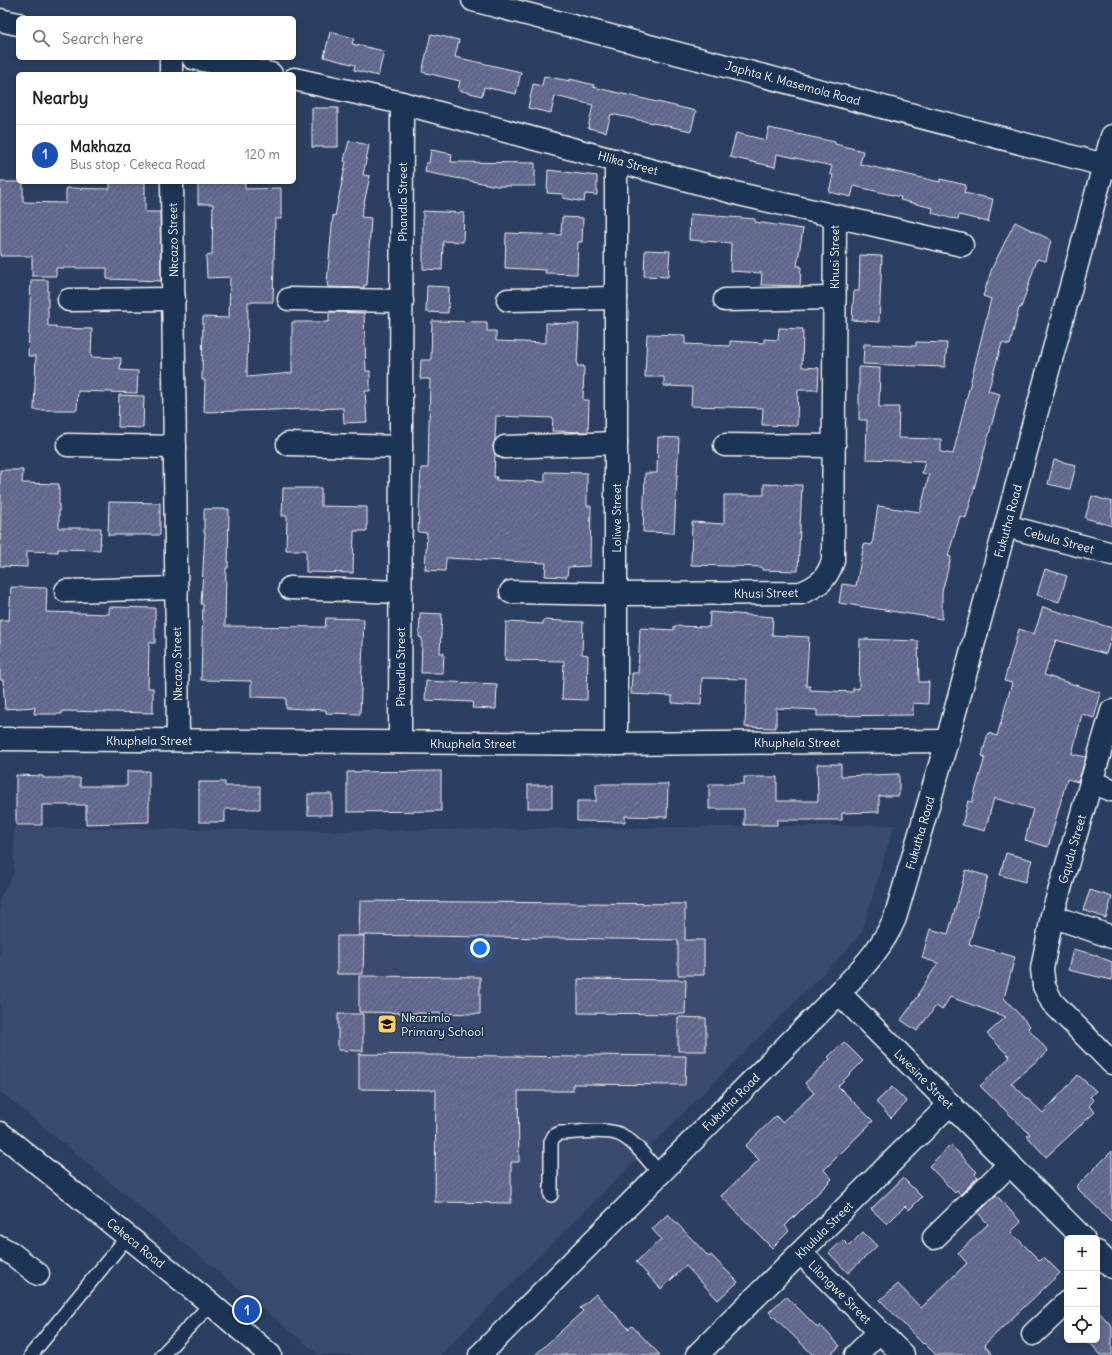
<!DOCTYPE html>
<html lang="en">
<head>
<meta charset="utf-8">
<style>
	:root { --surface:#fff; --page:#f2f2f2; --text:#222; --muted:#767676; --line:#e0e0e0; --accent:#7c3aed }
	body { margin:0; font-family:Delius,sans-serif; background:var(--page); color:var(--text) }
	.controls { position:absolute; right:12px; bottom:12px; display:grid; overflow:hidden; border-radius:6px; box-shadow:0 2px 6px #0003 }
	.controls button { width:36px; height:36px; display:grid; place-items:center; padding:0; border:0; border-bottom:1px solid var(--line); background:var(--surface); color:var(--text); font:20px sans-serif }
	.you { position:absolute; left:480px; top:948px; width:14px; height:14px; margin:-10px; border:3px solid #fff; border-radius:50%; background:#1a73e8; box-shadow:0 0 0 6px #1a73e833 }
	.badge { display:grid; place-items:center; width:26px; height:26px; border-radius:50%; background:var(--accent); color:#fff; font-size:13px; font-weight:700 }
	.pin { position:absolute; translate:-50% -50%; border:2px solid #fff; box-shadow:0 1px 4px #0006 }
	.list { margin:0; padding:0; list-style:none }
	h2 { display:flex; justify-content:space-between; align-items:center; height:52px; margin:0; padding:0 16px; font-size:17px }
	h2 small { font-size:13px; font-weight:400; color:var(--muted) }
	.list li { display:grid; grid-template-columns:26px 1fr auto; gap:12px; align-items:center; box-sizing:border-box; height:60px; padding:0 16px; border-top:1px solid var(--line) }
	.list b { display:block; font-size:15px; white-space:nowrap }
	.list p { margin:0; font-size:13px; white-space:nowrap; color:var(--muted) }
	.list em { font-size:13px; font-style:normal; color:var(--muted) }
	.icon { flex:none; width:22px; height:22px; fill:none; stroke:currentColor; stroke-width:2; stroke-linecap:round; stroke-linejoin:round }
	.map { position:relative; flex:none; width:1112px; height:1355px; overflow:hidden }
	.search { position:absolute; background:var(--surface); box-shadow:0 2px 6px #0003; left:16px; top:16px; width:280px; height:44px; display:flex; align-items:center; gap:10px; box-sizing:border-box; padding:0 14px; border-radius:6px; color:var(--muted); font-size:15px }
	.panel { position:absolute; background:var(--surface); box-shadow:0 2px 6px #0003; left:16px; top:72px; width:280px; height:112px; border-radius:6px }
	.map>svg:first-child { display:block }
</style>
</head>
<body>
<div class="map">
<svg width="1112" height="1355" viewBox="0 0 1112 1355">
	<defs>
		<pattern id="building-hatch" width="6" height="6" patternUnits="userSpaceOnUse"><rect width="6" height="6" fill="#61668c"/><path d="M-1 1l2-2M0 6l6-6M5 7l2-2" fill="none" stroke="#787c9c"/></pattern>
	</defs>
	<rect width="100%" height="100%" fill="#2b3f62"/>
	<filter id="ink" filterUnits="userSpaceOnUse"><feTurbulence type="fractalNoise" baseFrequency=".025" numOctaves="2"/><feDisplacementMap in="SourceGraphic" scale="8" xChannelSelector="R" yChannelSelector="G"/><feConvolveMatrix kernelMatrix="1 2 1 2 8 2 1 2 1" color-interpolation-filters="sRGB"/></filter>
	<g filter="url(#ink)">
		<path fill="#3b4b6f" d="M894,825L862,931L841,956L440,1355H319L0,1091V898L14,873V827L337,831Z"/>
		<g fill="url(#building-hatch)" stroke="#f4f1e8">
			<path d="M330,32L354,38L352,44L384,51L378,76L354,70L355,65L324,57Z"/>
			<path d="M431,34L459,40L455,57L521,72L516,94L484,87L482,96L458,90L460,81L422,72Z"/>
			<path d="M544,76L570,81V79L594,85L593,87L696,111L691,131L611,114L606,132L588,128L593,105L555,96L551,113L528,108L533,84L542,86Z"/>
			<rect x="312" y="108" width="26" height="39"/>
			<path d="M769,128L835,142V144L863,151L860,164L940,182V179L966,185L964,193L993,199L988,222L959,215L958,219L950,218L932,213L933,208L900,200L901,197L854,186L851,197L829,192L833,175L830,174L832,166L777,154L775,167L730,157L736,133L766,140Z"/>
			<path d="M349,141L369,145L363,175L370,176L361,217L371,218L367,285H364V288L328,287L327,282L333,215L335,216L346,162L344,161Z"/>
			<path d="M431,150L452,154L451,162L535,163V186H497L425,172L426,163H429Z"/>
			<path d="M548,170L597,176V195L585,194L584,202L563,198V194L547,193Z"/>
			<path d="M0,182H23V202L66,203V188L110,189V182H145V212H160L161,281L107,279V268H56V276H32V256H0Z"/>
			<path d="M198,182H245V189L281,188V219H275L273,302H248L247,377L292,373V322H329V312L364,313L366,371H370V391H365L367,422L344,423L343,408L204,412L205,380H202L203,317L229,318L230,277L207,278L206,256L212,255L213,204H198Z"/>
			<path d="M423,211L464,213L463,242L443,241L442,270L423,269Z"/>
			<path d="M690,214L755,219V222L803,229L797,266H801L800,286L761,285L762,273L730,271L731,243L689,240Z"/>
			<path d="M562,217L583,218L582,242H578L577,274L545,273L546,270L505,268L506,233L561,235Z"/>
			<path d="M1015,222L1051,240L1046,261L1037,259L1021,308H1019L1010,345L1002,343L988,391L1000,394L966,518L960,516L948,556L951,557L942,592V619L839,603L842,584L856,586L864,544L872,545L878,506L920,512L929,475L922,473L925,461L866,459L867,420H859V367L880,368L879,407H899L898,438L941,439V452L953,454L991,299L983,296L992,268Z"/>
			<path d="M645,250L670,251L668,277L644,276Z"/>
			<path d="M860,255L882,256L879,322L852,320L854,291H859Z"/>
			<path d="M31,280H48V326H56V328L92,329L91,357L121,358L120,370L138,371L137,393L78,391L77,410H34L36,356H28Z"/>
			<path d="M427,286L449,287L448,313L426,312Z"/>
			<path d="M432,321L487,322V331H496V341L546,343V323L579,324L577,366H584L583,400H589L588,432L552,431L553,418L496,416L495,440L493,447L495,454L494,477H497L496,480L545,482V472L587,473V506H591L590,566L568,567L567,577L545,576L546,563L446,558L445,571L425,570L427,533L418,532L421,468H428L430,379H420L421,360H431Z"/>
			<path d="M779,328L803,329L802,367L819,368L818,390H798L797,426L762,425L763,408L691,406L692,387L664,386V377H645L647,334L685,335V344L730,346V341L764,343V339L778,340Z"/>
			<path d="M916,342L947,343L945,367L863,364L864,344L916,346Z"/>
			<path d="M119,395L144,396L143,428L118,427Z"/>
			<path d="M658,437L679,438L674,533L643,532L645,473H657Z"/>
			<path d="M1054,460L1076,465L1070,489L1048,484Z"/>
			<path d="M0,470H23L22,483L59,484V528H101L100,550L58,549V552L27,551V567L0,566L1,495H0Z"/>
			<path d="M764,484L802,485L798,571L762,570V567L691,565L692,522L724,524V495H764Z"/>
			<path d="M283,488H321V506L367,507V531H354L353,573L306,572V550H286L287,516H282Z"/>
			<path d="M1092,496L1112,502V526L1085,518Z"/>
			<path d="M109,502L160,503V535H108Z"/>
			<path d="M204,509H229L228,568H226L225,626L325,627L326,618L364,619L360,714L326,713V710L286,708V698L251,697V681L201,680L203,604H201L205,533H204Z"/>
			<path d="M1045,569L1067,576L1059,602L1037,595Z"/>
			<path d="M11,587L47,588L46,612L109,614V607L155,608V643H149L148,688H153V713L62,711V714H34L35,707L5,709L3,680H0V620H9Z"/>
			<path d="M1043,607L1112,628V635L1106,654L1056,640L1044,675L1101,693L1094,718L1082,714L1072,754L1086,757L1078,782L1067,779L1048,847L1025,840L1033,809L994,798L985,831L962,825L968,801L972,802L985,757L982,756L988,733L997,736L1012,683L1004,681L1019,629L1034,634Z"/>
			<path d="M710,612L773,617L772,635L809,637L806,686H810V690L853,692V688L859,689L860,639L918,641L919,682H929L928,704L913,703V715L817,716V710L776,708V728L745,727L747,679L702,678L701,705L672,703V696L631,694L632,673H638L640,628L674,630V626L709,627Z"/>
			<path d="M420,613L442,614L440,653H444L443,673H421L422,638L419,637Z"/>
			<path d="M543,620L583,622L582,654L588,655L587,700L562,699L564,661L505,660L506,622L543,624Z"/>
			<path d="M426,681L497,684L496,709L472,708L473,702L425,700Z"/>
			<path d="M817,764H841V776L899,774V796H879V812L842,813V820H777V825H744V809H709V784H744V777H777V801H818Z"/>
			<path d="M127,771H149V822L86,824V805H42V825H16V775L43,776V778H80V786H127Z"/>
			<path d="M441,771V811L347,812V772Z"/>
			<path d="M199,782H225V786H260V809H225V822H199Z"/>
			<path d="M596,784H668L667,817L625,816V822L577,821V801H596Z"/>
			<rect x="528" y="785" width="24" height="23"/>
			<rect x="308" y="794" width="24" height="21"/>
			<path d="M1006,853L1032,860L1025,882L1000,875Z"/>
			<path d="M966,870L988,876L969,944L1015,957L1004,998L1030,1026L1028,1028L1048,1051L1011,1083L1043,1113L1078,1075L1096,1091L1090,1097L1094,1100L1089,1106L1095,1112L1046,1157L1027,1136L1030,1134L980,1086L1010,1057L987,1034L1006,1017L950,997L942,1010L936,1006L917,1031L901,1020L919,995L918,994L938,963L922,958L930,929L948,934Z"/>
			<path d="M1090,890L1112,897L1106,918L1083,910Z"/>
			<path d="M360,901L685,904V940H704V975H678V940L359,935Z"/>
			<path d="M337,936H364L363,974H337Z"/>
			<path d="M1073,949L1092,954L1112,962V980L1068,970Z"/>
			<path d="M359,976L480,977V1014L359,1012Z"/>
			<path d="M578,979L686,980L685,1014L578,1013Z"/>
			<path d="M338,1014H363V1051L338,1050Z"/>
			<path d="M678,1017L706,1018V1051H678Z"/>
			<path d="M844,1042L863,1061L838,1086L873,1121L824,1170L832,1179L785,1226L789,1231L772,1248L721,1196L759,1160L745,1146L776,1116L782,1122L814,1093L805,1083L830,1059L828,1057Z"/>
			<path d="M359,1054L577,1057V1055L686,1056L685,1085L573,1084V1091H518L519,1162H511V1203L435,1202L436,1090L359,1089Z"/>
			<path d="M892,1087L907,1102L891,1118L876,1102Z"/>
			<path d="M951,1145L977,1172L975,1174L978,1177L960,1195L957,1191L955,1193L929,1166Z"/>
			<path d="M1112,1151V1222L1076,1187Z"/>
			<path d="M903,1178L922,1197L909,1210L905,1206L887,1224L871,1209Z"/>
			<path d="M996,1195L1021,1222L1011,1232L1040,1261L1044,1257L1060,1273L984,1345L993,1355H936L924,1343L923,1344L880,1300L898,1284L921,1308L967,1263L958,1253L988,1224L978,1213Z"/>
			<path d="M668,1214L709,1257L711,1255L738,1282L718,1300L686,1266L661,1289L636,1262L661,1239L652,1229Z"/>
			<path d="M863,1232L877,1246L848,1273L829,1253L843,1240L849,1246Z"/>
			<path d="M596,1294L629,1329L632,1326L660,1355H535L583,1311L580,1308Z"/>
			<path d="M786,1296L818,1328L820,1325L840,1346L830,1355H813L769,1312Z"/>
			<path d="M1097,1310L1112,1326V1355H1101L1090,1343L1088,1344L1084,1340H1097Z"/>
		</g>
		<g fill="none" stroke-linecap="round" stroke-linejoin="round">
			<g stroke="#f4f1e8" stroke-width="16">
				<g id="service">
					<path d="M551,1195V1142L554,1136L560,1133C576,1133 604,1128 619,1134C635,1141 648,1161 660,1173"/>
					<path d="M31,1355L128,1236"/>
					<path d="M162,1355L211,1304"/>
				</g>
			</g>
			<g stroke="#f4f1e8" stroke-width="25">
				<g id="minor">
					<path d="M0,20L18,24"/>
					<path d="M171,58V74"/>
					<path d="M193,58L271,74"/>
					<path d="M294,79L402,103L739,194L962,245"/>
					<path d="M616,160V744"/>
					<path d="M172,182L178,740"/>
					<path d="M289,299L402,301"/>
					<path d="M69,300L174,299"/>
					<path d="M508,300L616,298"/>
					<path d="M725,300L834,298"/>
					<path d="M288,444L401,447"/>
					<path d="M68,445L175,447"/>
					<path d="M725,445L834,446"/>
					<path d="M505,447L616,443"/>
					<path d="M1006,526L1112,554"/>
					<path d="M290,588L401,592"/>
					<path d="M66,591L177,588"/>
					<path d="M511,592L616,594L801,593C820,585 826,580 833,561L835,217"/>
					<path d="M1112,711L1052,916L1042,969L1044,986L1052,1002L1112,1063"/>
					<path d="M0,739L616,744L947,741"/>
					<path d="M400,742L402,103"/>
					<path d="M1091,782L1112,790"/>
					<path d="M1052,916L1112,937"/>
					<path d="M839,993L1083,1238"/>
					<path d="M0,1133L211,1304L270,1355"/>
					<path d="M934,1238L1010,1164"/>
					<path d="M0,1247L11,1253L38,1274"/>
					<path d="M1097,1252L1112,1267"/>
					<path d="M801,1253L903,1355"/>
					<path d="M1033,1334L1067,1302"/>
					<path d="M697,1355L950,1104"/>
					<path d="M856,1355L879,1332"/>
				</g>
			</g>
			<g stroke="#f4f1e8" stroke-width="25">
				<path id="tertiary" d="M480,1355L839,993C862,968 881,950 895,918L947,741L1112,136"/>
			</g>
			<g stroke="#f4f1e8" stroke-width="25">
				<path id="secondary" d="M473,0L1112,167"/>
			</g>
			<use href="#service" stroke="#1d3557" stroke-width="13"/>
			<use href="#minor" stroke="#1d3557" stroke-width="22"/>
			<use href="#tertiary" stroke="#1d3557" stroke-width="22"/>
			<use href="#secondary" stroke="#1d3557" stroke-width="22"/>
		</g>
	</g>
	<defs>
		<g id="school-square" transform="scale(1)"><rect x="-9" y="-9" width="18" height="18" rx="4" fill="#ffd166" stroke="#1d3557"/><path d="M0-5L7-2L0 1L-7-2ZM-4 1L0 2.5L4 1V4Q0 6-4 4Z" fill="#111"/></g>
	</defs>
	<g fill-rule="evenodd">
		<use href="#school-square" x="387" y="1024"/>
	</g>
	<g text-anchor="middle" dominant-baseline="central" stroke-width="3.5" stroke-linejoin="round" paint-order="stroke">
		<g font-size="12" fill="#f4f1e8" stroke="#1d3557">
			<text transform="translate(793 83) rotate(15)">Japhta K. Masemola Road</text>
			<text transform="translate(628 163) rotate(15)">Hlika Street</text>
			<text transform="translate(402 202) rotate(-90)">Phandla Street</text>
			<text transform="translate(173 240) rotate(-91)">Nkcazo Street</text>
			<text transform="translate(834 257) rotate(-90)">Khusi Street</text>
			<text transform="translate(616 518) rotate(-90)">Loliwe Street</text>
			<text transform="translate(1008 521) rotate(-75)">Fukutha Road</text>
			<text transform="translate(1059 540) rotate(15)">Cebula Street</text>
			<text transform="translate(766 593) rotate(-1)">Khusi Street</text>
			<text transform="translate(177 664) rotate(-91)">Nkcazo Street</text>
			<text transform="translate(400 667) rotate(-90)">Phandla Street</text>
			<text x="149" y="740">Khuphela Street</text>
			<text x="797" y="742">Khuphela Street</text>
			<text x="473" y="743">Khuphela Street</text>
			<text transform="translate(920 833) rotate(-74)">Fukutha Road</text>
			<text transform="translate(1072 849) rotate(-74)">Gqudu Street</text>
			<text transform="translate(924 1079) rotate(45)">Lwesine Street</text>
			<text transform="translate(731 1102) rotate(-45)">Fukutha Road</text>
			<text transform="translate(824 1230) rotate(-45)">Khulula Street</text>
			<text transform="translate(136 1243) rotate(39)">Cekeca Road</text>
			<text transform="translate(840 1292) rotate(45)">Lilongwe Street</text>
		</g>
		<g font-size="12" fill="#f4f1e8" stroke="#1d3557" text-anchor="start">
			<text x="401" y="1017">Nkazimlo<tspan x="401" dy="14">Primary School</tspan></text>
		</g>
	</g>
</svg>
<div class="controls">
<button>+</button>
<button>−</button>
<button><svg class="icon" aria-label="locate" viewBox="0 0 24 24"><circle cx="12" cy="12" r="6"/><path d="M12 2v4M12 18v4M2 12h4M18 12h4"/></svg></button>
</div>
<div class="you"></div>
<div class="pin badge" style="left:247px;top:1310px;background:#1a4fb4">1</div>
<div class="search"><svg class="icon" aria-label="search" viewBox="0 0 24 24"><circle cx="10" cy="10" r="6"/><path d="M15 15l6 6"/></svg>Search here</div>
<section class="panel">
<h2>Nearby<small></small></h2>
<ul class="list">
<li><span class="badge" style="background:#1a4fb4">1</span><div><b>Makhaza</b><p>Bus stop · Cekeca Road</p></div><em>120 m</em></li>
</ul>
</section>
</div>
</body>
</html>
